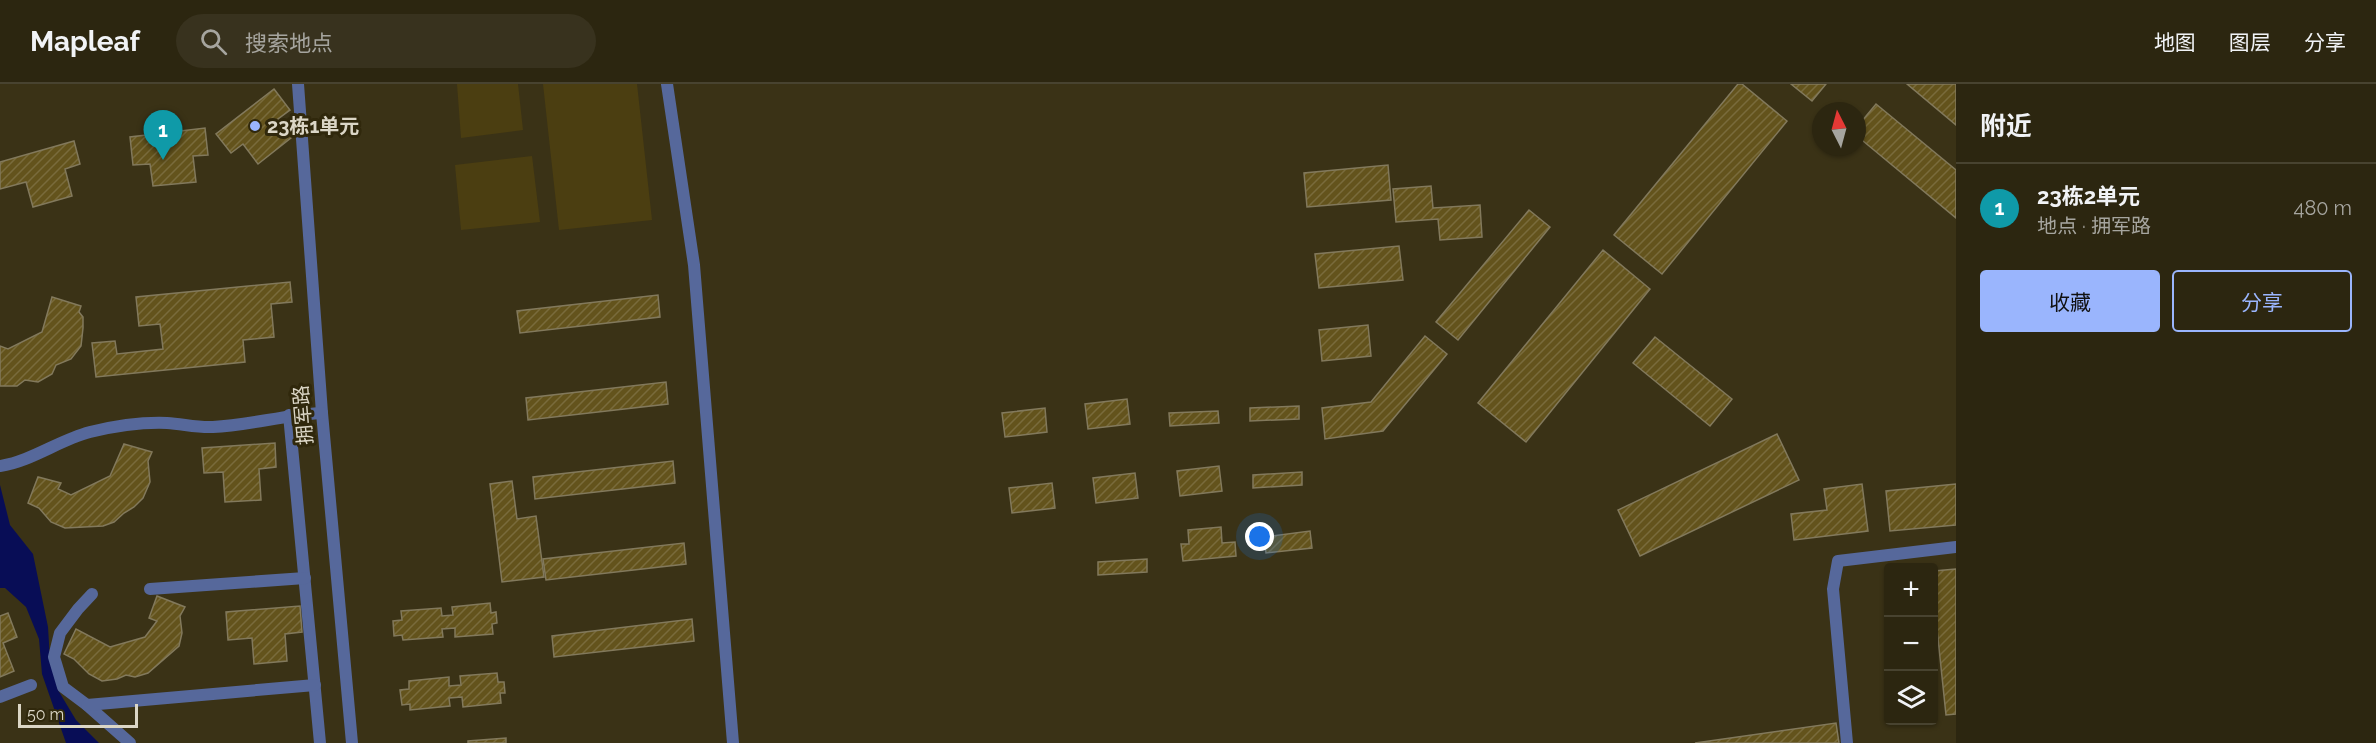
<!DOCTYPE html>
<html lang="zh">
<head>
<meta charset="utf-8">
<style>
	:root { --surface:#2c2610; --page:#38321e; --text:#f1f3f6; --muted:#a6a59f; --line:#484330; --accent:#9ab5fd }
	body { margin:0; font-family:Raleway,"Noto Sans SC",sans-serif; background:var(--page); color:var(--text) }
	.controls { position:absolute; right:18px; bottom:18px; display:grid; overflow:hidden; border-radius:6px; box-shadow:0 2px 4px #0004 }
	.controls button { width:54px; height:54px; display:grid; place-items:center; padding:0; border:0; border-bottom:2px solid var(--line); background:var(--surface); color:var(--text); font:30px sans-serif }
	.compass { position:absolute; left:1812px; top:18px; width:54px; height:54px; border-radius:50%; background:var(--surface); box-shadow:0 2px 4px #0004; rotate:354deg }
	.scale { position:absolute; left:18px; bottom:15px; width:120px; box-sizing:border-box; padding-left:6px; border:3px solid #dbd6c6; border-top:0; font-size:16px; line-height:21px; white-space:nowrap; color:#dbd6c6; -webkit-text-stroke:4px #30280c; paint-order:stroke }
	.you { position:absolute; left:1260px; top:453px; width:21px; height:21px; margin:-15px; border:4px solid #fff; border-radius:50%; background:#1a73e8; box-shadow:0 0 0 9px #1a73e833 }
	.badge { display:grid; place-items:center; width:39px; height:39px; border-radius:50%; background:var(--accent); color:#fff; font-size:20px; font-weight:700 }
	.pin { position:absolute; translate:-50% -50px; filter:drop-shadow(0 2px 3px #0008) }
	.pin::after { content:''; position:absolute; top:32px; width:21px; height:18px; background:inherit; clip-path:polygon(0 0,100% 0,50% 100%) }
	.list { margin:0; padding:0; list-style:none }
	h2 { display:flex; justify-content:space-between; align-items:center; height:78px; margin:0; padding:0 24px; font-size:26px }
	h2 small { font-size:20px; font-weight:400; color:var(--muted) }
	.list li { display:grid; grid-template-columns:39px 1fr auto; gap:18px; align-items:center; box-sizing:border-box; height:90px; padding:0 24px; border-top:2px solid var(--line) }
	.list b { display:block; font-size:22px; white-space:nowrap }
	.list p { margin:0; font-size:20px; white-space:nowrap; color:var(--muted) }
	.list em { font-size:20px; font-style:normal; color:var(--muted) }
	.actions { display:flex; gap:12px; padding:18px 24px }
	.actions a { flex:1; padding:14px 0; border:2px solid var(--accent); border-radius:6px; text-align:center; font-size:21px; color:var(--accent) }
	.actions .main { background:var(--accent); color:#111 }
	.icon { flex:none; width:33px; height:33px; fill:none; stroke:currentColor; stroke-width:2; stroke-linecap:round; stroke-linejoin:round }
	.map { position:relative; flex:none; width:1956px; height:659px; overflow:hidden }
	header { display:flex; align-items:center; gap:36px; box-sizing:border-box; height:84px; padding:0 30px; background:var(--surface); border-bottom:2px solid var(--line) }
	header strong { font-size:28px }
	nav { display:flex; gap:33px; margin-inline-start:auto; font-size:21px }
	.search { width:420px; height:54px; background:var(--page); display:flex; align-items:center; gap:15px; box-sizing:border-box; padding:0 21px; border-radius:33px; color:var(--muted); font-size:22px }
	main { display:flex }
	aside { flex:1; background:var(--surface) }
	.map>svg:first-child { display:block }
</style>
</head>
<body>
<header>
<strong>Mapleaf</strong>
<div class="search"><svg class="icon" aria-label="search" viewBox="0 0 24 24"><circle cx="10" cy="10" r="6"/><path d="M15 15l6 6"/></svg>搜索地点</div>
<nav><a>地图</a><a>图层</a><a>分享</a></nav>
</header>
<main>
<div class="map">
<svg width="1956" height="659" viewBox="0 0 1956 659">
	<defs>
		<pattern id="building-hatch" width="6" height="6" patternUnits="userSpaceOnUse" patternTransform="scale(1.5)"><rect width="6" height="6" fill="#63531c"/><path d="M-1 1l2-2M0 6l6-6M5 7l2-2" fill="none" stroke="#796b3c"/></pattern>
	</defs>
	<rect width="100%" height="100%" fill="#3a3216"/>
	<g fill="#4b3e11">
		<path d="M457,0H518L523,46L461,54Z"/>
		<path d="M543,0H637L652,136L559,146Z"/>
		<path d="M532,72L540,138L461,146L455,81Z"/>
	</g>
	<path fill="#080d56" d="M0,401L10,441L33,470L48,543L50,576L58,606L76,636L99,659H66L42,590L39,555L26,523L5,504H0Z"/>
	<g fill="url(#building-hatch)" stroke="#82795c" stroke-width="1.5">
		<path d="M1738,0H1742L1787,37L1662,190L1614,151Z"/>
		<path d="M1791,0H1826L1812,17Z"/>
		<path d="M1907,0H1956V41Z"/>
		<path d="M274,5L290,26L278,35L292,53L258,80L243,60L231,69L216,50Z"/>
		<path d="M1876,20L1956,86V134L1857,52V43Z"/>
		<path d="M205,44L208,71L193,72L196,98L153,102L150,80L133,81L130,53Z"/>
		<path d="M74,57L80,80L65,85L72,112L33,123L26,98L0,105V78Z"/>
		<path d="M1388,81L1391,116L1307,123L1304,89Z"/>
		<path d="M1431,102L1433,124L1480,121L1482,153L1440,156L1438,135L1396,138L1393,105Z"/>
		<path d="M1529,126L1550,143L1458,256L1436,238Z"/>
		<path d="M1399,162L1403,196L1319,204L1315,170Z"/>
		<path d="M1603,166L1650,205L1526,358L1478,319Z"/>
		<path d="M290,198L292,218L271,220L274,253L243,256L245,278L96,293L92,259L115,257L117,270L163,265L160,240L139,242L136,213Z"/>
		<path d="M658,211L660,233L520,249L517,227Z"/>
		<path d="M52,213L81,222L79,228L83,233V244L81,262L71,275L56,281L52,290L38,298L25,296L17,302H0V262L8,265L42,248Z"/>
		<path d="M1368,241L1371,272L1322,277L1319,246Z"/>
		<path d="M1425,252L1447,270L1383,347L1325,355L1322,324L1371,318Z"/>
		<path d="M1655,253L1732,315L1710,342L1633,279Z"/>
		<path d="M666,298L668,320L528,336L526,314Z"/>
		<path d="M1127,315L1130,340L1088,345L1085,320Z"/>
		<path d="M1299,322V335L1250,337V324Z"/>
		<path d="M1045,324L1047,348L1005,353L1002,329Z"/>
		<path d="M1218,327L1219,339L1170,342L1169,329Z"/>
		<path d="M1777,350L1799,396L1640,472L1618,426Z"/>
		<path d="M275,359L276,383L259,385L261,416L225,418L223,388L204,389L202,364Z"/>
		<path d="M124,360L152,368L148,377L150,398L143,414L134,423L124,429L114,438L103,442L65,444L51,438L39,424L28,419L38,393L61,399L58,405L71,411L110,392Z"/>
		<path d="M673,377L675,399L535,415L533,393Z"/>
		<path d="M1219,382L1222,407L1180,412L1177,387Z"/>
		<path d="M1302,388V401L1253,404V391Z"/>
		<path d="M1135,389L1138,414L1096,419L1093,394Z"/>
		<path d="M512,397L517,435L536,432L544,493L502,498L490,400Z"/>
		<path d="M1052,399L1055,424L1012,429L1009,404Z"/>
		<path d="M1862,400L1868,447L1794,456L1791,430L1827,426L1824,405Z"/>
		<path d="M1956,400V441L1890,447L1886,407Z"/>
		<path d="M1221,443L1222,459L1235,458L1236,472L1183,477L1181,460H1189L1188,446Z"/>
		<path d="M1310,447L1312,464L1266,469L1264,453Z"/>
		<path d="M684,459L686,480L546,496L543,475Z"/>
		<path d="M1147,475V488L1098,491V478Z"/>
		<path d="M1956,485V630L1946,631L1934,516V487Z"/>
		<path d="M157,512L185,523L180,532L182,549L179,562L148,589L135,593L126,591L117,595L102,597L89,590L74,575L64,570L76,545L110,563L145,553L157,537L149,534Z"/>
		<path d="M490,519L491,529L496,528L497,539L492,540L493,550L455,553V544L442,545L443,553L403,556L402,551L394,552L393,537L402,536L401,527L441,524L442,532L453,531L452,523Z"/>
		<path d="M300,522L302,548L285,550L287,577L254,580L252,554L228,556L226,528Z"/>
		<path d="M8,529L17,553L3,559L14,587L0,593V532Z"/>
		<path d="M692,535L694,557L554,573L552,552Z"/>
		<path d="M497,589L498,598H504L505,609H500L501,619L463,623L462,613L449,614L450,622L410,626V620L402,621L400,606L409,605V597L449,593V602L461,601L460,592Z"/>
		<path d="M1836,639L1839,659H1695Z"/>
		<path d="M506,654V659H468V657Z"/>
	</g>
	<g fill="none" stroke-linecap="round" stroke-linejoin="round">
		<g stroke="#56689b" stroke-width="12">
			<path d="M298,0L322,329L352,659"/>
			<path d="M667,0L694,181L733,659"/>
			<path d="M289,331L320,659"/>
			<path d="M0,382C32,377 59,356 90,348C115,342 141,338 167,339C183,340 198,344 213,343C250,341 285,331 322,329"/>
			<path d="M150,505L305,494"/>
			<path d="M92,510L78,525L60,549L54,573L63,603L87,621L130,659"/>
			<path d="M0,613L31,601"/>
			<path d="M87,621L315,601"/>
			<path d="M1847,659L1833,505L1838,477L1956,463"/>
		</g>
	</g>
	<circle fill="#9ab5fd" stroke="#30280c" stroke-width="2" cx="255" cy="42" r="6"/>
	<g text-anchor="middle" dominant-baseline="central" stroke-width="6" stroke-linejoin="round" paint-order="stroke">
		<g font-size="20" font-weight="bold" fill="#dbd6c6" stroke="#30280c" text-anchor="start">
			<text x="267" y="42">23栋1单元</text>
		</g>
		<g font-size="20" fill="#dbd6c6" stroke="#30280c">
			<text transform="translate(303 331) rotate(-95)">拥军路</text>
		</g>
	</g>
</svg>
<div class="controls">
<button>+</button>
<button>−</button>
<button><svg class="icon" aria-label="layers" viewBox="0 0 24 24"><path d="M12 4l9 5-9 5-9-5zM3 14l9 5 9-5"/></svg></button>
</div>
<svg class="compass" viewBox="-18 -18 36 36"><path d="M0-13l5 13h-10z" fill="#e53935"/><path d="M0 13l5-13h-10z" fill="#a6a59f"/></svg>
<div class="scale">50 m</div>
<div class="you"></div>
<div class="pin badge" style="left:163px;top:76px;background:#0f9aa8">1</div>
</div>
<aside>
<h2>附近<small></small></h2>
<ul class="list">
<li><span class="badge" style="background:#0f9aa8">1</span><div><b>23栋2单元</b><p>地点 · 拥军路</p></div><em>480 m</em></li>
</ul>
<div class="actions"><a class="main">收藏</a><a>分享</a></div>
</aside>
</main>
</body>
</html>
